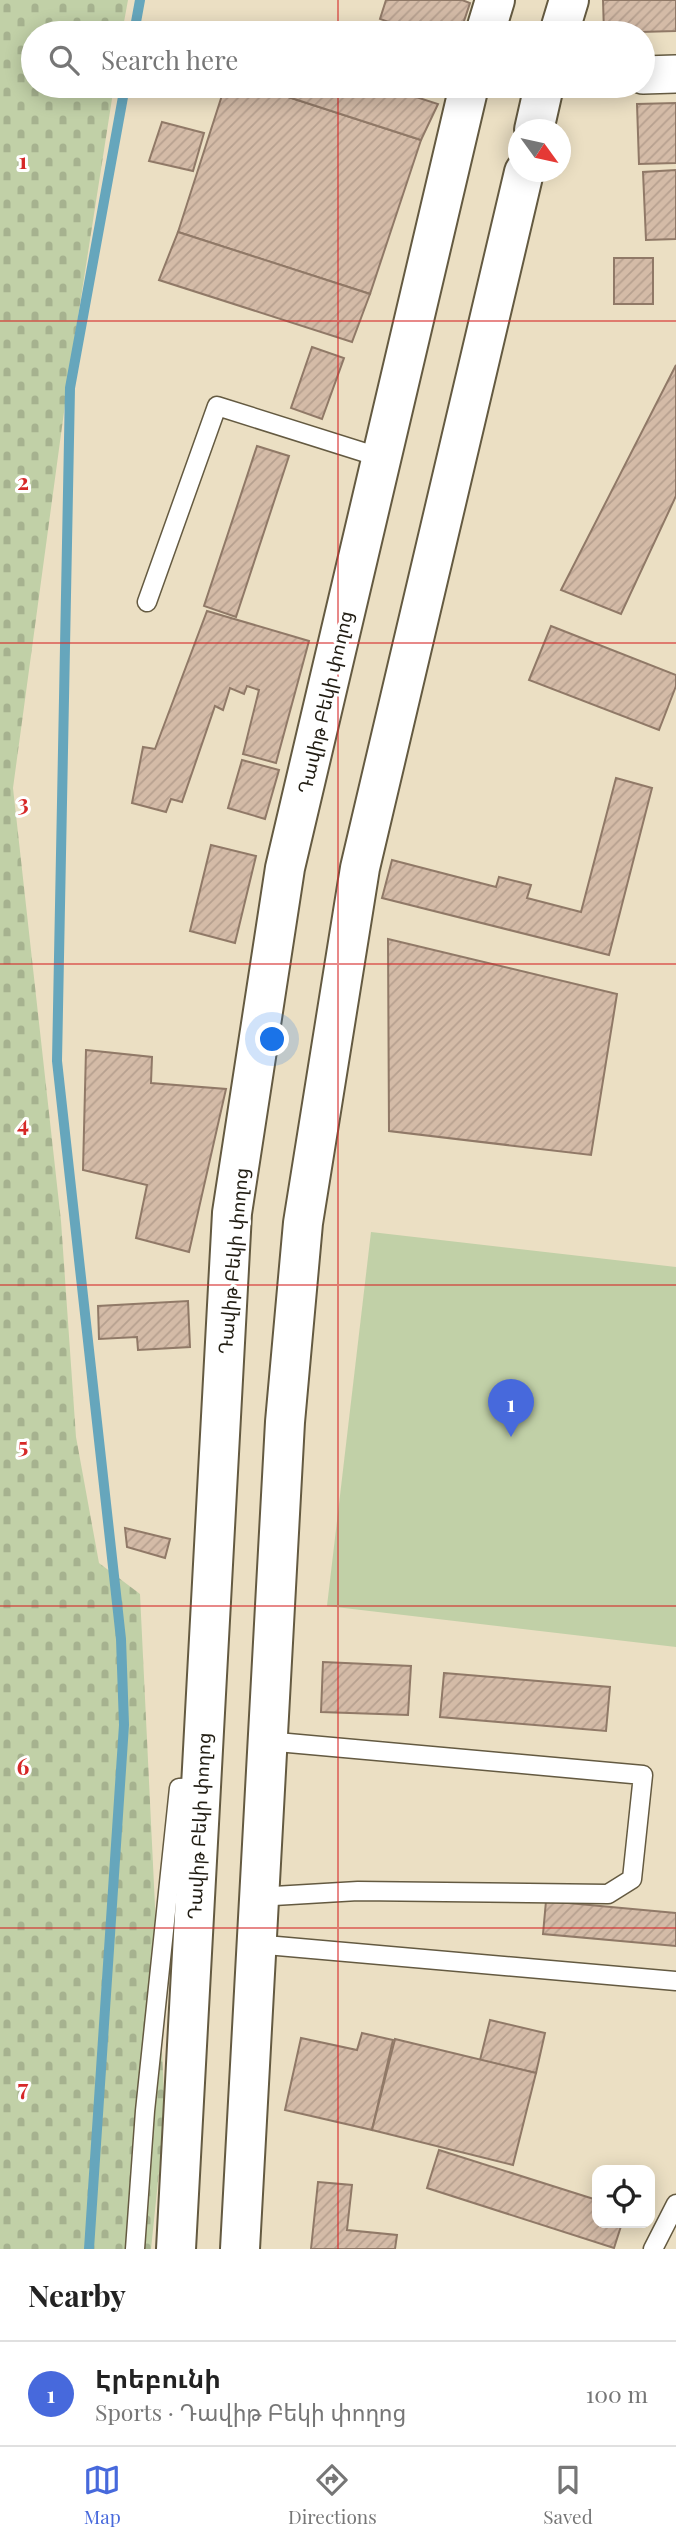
<!DOCTYPE html>
<html lang="en">
<head>
<meta charset="utf-8">
<style>
	:root { --surface:#fff; --page:#f2f2f2; --text:#222; --muted:#767676; --line:#e0e0e0; --accent:#4769dc }
	body { margin:0; font-family:"Playfair Display","Noto Sans Armenian",serif; background:var(--page); color:var(--text) }
	.controls { position:absolute; right:21px; bottom:21px; display:grid; overflow:hidden; border-radius:14px; box-shadow:0 4px 18px #0003 }
	.controls button { width:63px; height:63px; display:grid; place-items:center; padding:0; border:0; border-bottom:2px solid var(--line); background:var(--surface); color:var(--text); font:35px sans-serif }
	.compass { position:absolute; left:508px; top:119px; width:63px; height:63px; border-radius:50%; background:var(--surface); box-shadow:0 4px 18px #0003; rotate:123deg }
	.you { position:absolute; left:273px; top:1040px; width:24px; height:24px; margin:-18px; border:5px solid #fff; border-radius:50%; background:#1a73e8; box-shadow:0 0 0 10px #1a73e833 }
	.badge { display:grid; place-items:center; width:46px; height:46px; border-radius:50%; background:var(--accent); color:#fff; font-size:23px; font-weight:700 }
	.pin { position:absolute; translate:-50% -58px; filter:drop-shadow(0 2px 4px #0008) }
	.pin::after { content:''; position:absolute; top:37px; width:24px; height:21px; background:inherit; clip-path:polygon(0 0,100% 0,50% 100%) }
	.list { margin:0; padding:0; list-style:none }
	h2 { display:flex; justify-content:space-between; align-items:center; height:91px; margin:0; padding:0 28px; font-size:30px }
	h2 small { font-size:23px; font-weight:400; color:var(--muted) }
	.list li { display:grid; grid-template-columns:46px 1fr auto; gap:21px; align-items:center; box-sizing:border-box; height:105px; padding:0 28px; border-top:2px solid var(--line) }
	.list b { display:block; font-size:26px; white-space:nowrap }
	.list p { margin:0; font-size:23px; white-space:nowrap; color:var(--muted) }
	.list em { font-size:23px; font-style:normal; color:var(--muted) }
	.icon { flex:none; width:38px; height:38px; fill:none; stroke:currentColor; stroke-width:2; stroke-linecap:round; stroke-linejoin:round }
	.map { position:relative; flex:none; width:676px; height:2249px; overflow:hidden }
	.search { position:absolute; background:var(--surface); box-shadow:0 4px 18px #0003; left:21px; right:21px; top:21px; height:77px; display:flex; align-items:center; gap:18px; box-sizing:border-box; padding:0 24px; border-radius:38px; color:var(--muted); font-size:26px }
	.sheet { height:196px; background:var(--surface) }
	nav { display:flex; justify-content:space-around; align-items:center; box-sizing:border-box; height:98px; border-top:2px solid var(--line); background:var(--surface); font-size:19px; color:var(--muted) }
	nav a { display:grid; justify-items:center; gap:4px }
	nav .on { color:var(--accent) }
	.map>svg:first-child { display:block }
</style>
</head>
<body>
<div class="map">
<svg width="676" height="2249" viewBox="0 0 676 2249">
	<defs>
		<pattern id="cemetery-stones" width="16" height="16" patternUnits="userSpaceOnUse" patternTransform="scale(1.75)"><rect width="16" height="16" fill="#c1d0a7"/><path d="M2 7V4a2 2 0 0 1 4 0v3zM10 15v-3a2 2 0 0 1 4 0v3z" fill="#a6b28f"/></pattern>
		<pattern id="building-hatch" width="6" height="6" patternUnits="userSpaceOnUse" patternTransform="scale(1.75)"><rect width="6" height="6" fill="#d4bba7"/><path d="M-1 1l2-2M0 6l6-6M5 7l2-2" fill="none" stroke="#b6a08f"/></pattern>
	</defs>
	<rect width="100%" height="100%" fill="#ebdfc3"/>
	<path fill="#c1d0a7" d="M371,1232L676,1267V1647L327,1606Z"/>
	<path fill="url(#cemetery-stones)" d="M0,0H128L122,33H33V86H114L70,368L13,788L61,1221L76,1437L99,1563L140,1594L165,2114L151,2249H0Z"/>
	<g fill="none" stroke-linecap="round" stroke-linejoin="round">
		<g stroke="#66a6bc" stroke-width="10">
			<path d="M134,33L140,0"/>
			<path d="M89,2249L124,1725L121,1639L57,1061L70,388L125,86"/>
		</g>
	</g>
	<g fill="url(#building-hatch)" stroke="#907967" stroke-width="2">
		<path d="M386,0H462L470,3L460,33H420L380,19Z"/>
		<path d="M603,0H676V31L604,33Z"/>
		<path d="M225,86H254L421,140L370,294L178,232Z"/>
		<path d="M254,86H382L438,104L421,140Z"/>
		<path d="M676,103V163L639,164L637,104Z"/>
		<path d="M162,122L204,133L193,171L149,161Z"/>
		<path d="M676,170V239L646,240L643,172Z"/>
		<path d="M178,232L370,294L352,342L159,280Z"/>
		<rect x="614" y="258" width="39" height="46"/>
		<path d="M312,347L344,358L322,419L291,408Z"/>
		<path d="M676,365V496L621,614L561,590Z"/>
		<path d="M257,446L289,456L236,617L204,606Z"/>
		<path d="M207,611L309,641L276,763L243,754L259,690L247,686L244,694L230,688L223,710L215,706L182,802L171,799L166,812L132,803L143,747L155,749Z"/>
		<path d="M551,626L676,675V686L659,730L529,680Z"/>
		<path d="M242,760L279,770L265,819L228,808Z"/>
		<path d="M616,778L652,788L609,955L382,898L392,860L496,887L499,877L531,885L527,898L581,912Z"/>
		<path d="M211,845L256,856L235,943L190,931Z"/>
		<path d="M388,939L617,994L591,1155L389,1131Z"/>
		<path d="M86,1050L152,1057L151,1083L226,1089L189,1252L136,1238L147,1185L83,1170Z"/>
		<path d="M188,1301L190,1347L138,1350L137,1337L99,1339L98,1306Z"/>
		<path d="M125,1528L170,1539L165,1558L127,1547Z"/>
		<path d="M323,1662L411,1666L408,1715L321,1712Z"/>
		<path d="M444,1673L610,1687L606,1731L440,1717Z"/>
		<path d="M546,1901L676,1913V1946L543,1934Z"/>
		<path d="M490,2020L545,2033L536,2073L480,2060Z"/>
		<path d="M362,2033L393,2040L372,2130L285,2110L301,2038L357,2050Z"/>
		<path d="M395,2039L536,2073L513,2165L372,2130Z"/>
		<path d="M439,2150L597,2200V2223H622L614,2248L427,2188Z"/>
		<path d="M318,2182L352,2185L347,2230L397,2235L395,2249H311Z"/>
	</g>
	<g fill="none" stroke-linecap="round" stroke-linejoin="round">
		<g stroke="#645a41" stroke-width="21">
			<g id="lane">
				<path d="M147,602L217,406L382,458"/>
				<path d="M257,1897L358,1891L608,1894L632,1879L643,1775L266,1741"/>
				<path d="M254,1944L676,1981"/>
				<path d="M135,2249L145,2111L179,1788L200,1787"/>
				<path d="M653,2249L676,2204"/>
			</g>
		</g>
		<g stroke="#645a41" stroke-width="40">
			<path id="street" d="M643,75L676,74"/>
		</g>
		<g stroke="#645a41" stroke-width="42">
			<g id="primary">
				<path d="M485,33L495,0"/>
				<path d="M559,33L569,0"/>
				<path d="M534,130L544,86"/>
				<path d="M176,2249L232,1213L285,868L469,86"/>
				<path d="M240,2249L285,1422L303,1223L360,868L524,172"/>
			</g>
		</g>
		<use href="#lane" stroke="#fff" stroke-width="18"/>
		<use href="#street" stroke="#fff" stroke-width="37"/>
		<use href="#primary" stroke="#fff" stroke-width="38"/>
	</g>
	<path fill="none" stroke="#d62828" stroke-width="2" stroke-opacity="0.55" d="M338,0V33M338,86V2249M0,321H676M0,643H676M0,964H676M0,1285H676M0,1606H676M0,1928H676"/>
	<g text-anchor="middle" dominant-baseline="central" stroke-width="6" stroke-linejoin="round" paint-order="stroke">
		<g font-size="19" fill="#211d13" stroke="#fff">
			<text transform="translate(324 702) rotate(-77)">Դավիթ Բեկի փողոց</text>
			<text transform="translate(232 1261) rotate(-85)">Դավիթ Բեկի փողոց</text>
			<text transform="translate(198 1826) rotate(-87)">Դավիթ Բեկի փողոց</text>
		</g>
	</g>
	<g font-size="23" text-anchor="middle" font-weight="bold" fill="#d62828" stroke="#fff" stroke-width="6" stroke-linejoin="round" paint-order="stroke">
		<text x="23" y="169">1</text>
		<text x="23" y="490">2</text>
		<text x="23" y="811">3</text>
		<text x="23" y="1132">4</text>
		<text x="23" y="1454">5</text>
		<text x="23" y="1775">6</text>
		<text x="23" y="2096">7</text>
	</g>
</svg>
<div class="controls">
<button><svg class="icon" aria-label="locate" viewBox="0 0 24 24"><circle cx="12" cy="12" r="6"/><path d="M12 2v4M12 18v4M2 12h4M18 12h4"/></svg></button>
</div>
<svg class="compass" viewBox="-18 -18 36 36"><path d="M0-13l5 13h-10z" fill="#e53935"/><path d="M0 13l5-13h-10z" fill="#767676"/></svg>
<div class="you"></div>
<div class="pin badge" style="left:511px;top:1437px">1</div>
<div class="search"><svg class="icon" aria-label="search" viewBox="0 0 24 24"><circle cx="10" cy="10" r="6"/><path d="M15 15l6 6"/></svg>Search here</div>
</div>
<section class="sheet">
<h2>Nearby<small></small></h2>
<ul class="list">
<li><span class="badge">1</span><div><b>Էրեբունի</b><p>Sports · Դավիթ Բեկի փողոց</p></div><em>100 m</em></li>
</ul>
</section>
<nav>
<a class="on"><svg class="icon" aria-label="map" viewBox="0 0 24 24"><path d="M3 6l6-2 6 2 6-2v14l-6 2-6-2-6 2zM9 4v14M15 6v14"/></svg>Map</a>
<a><svg class="icon" aria-label="directions" viewBox="0 0 24 24"><path d="M12 3l9 9-9 9-9-9zM9 14v-3h6M13 9l2 2-2 2"/></svg>Directions</a>
<a><svg class="icon" aria-label="saved" viewBox="0 0 24 24"><path d="M7 4h10v16l-5-4-5 4z"/></svg>Saved</a>
</nav>
</body>
</html>
